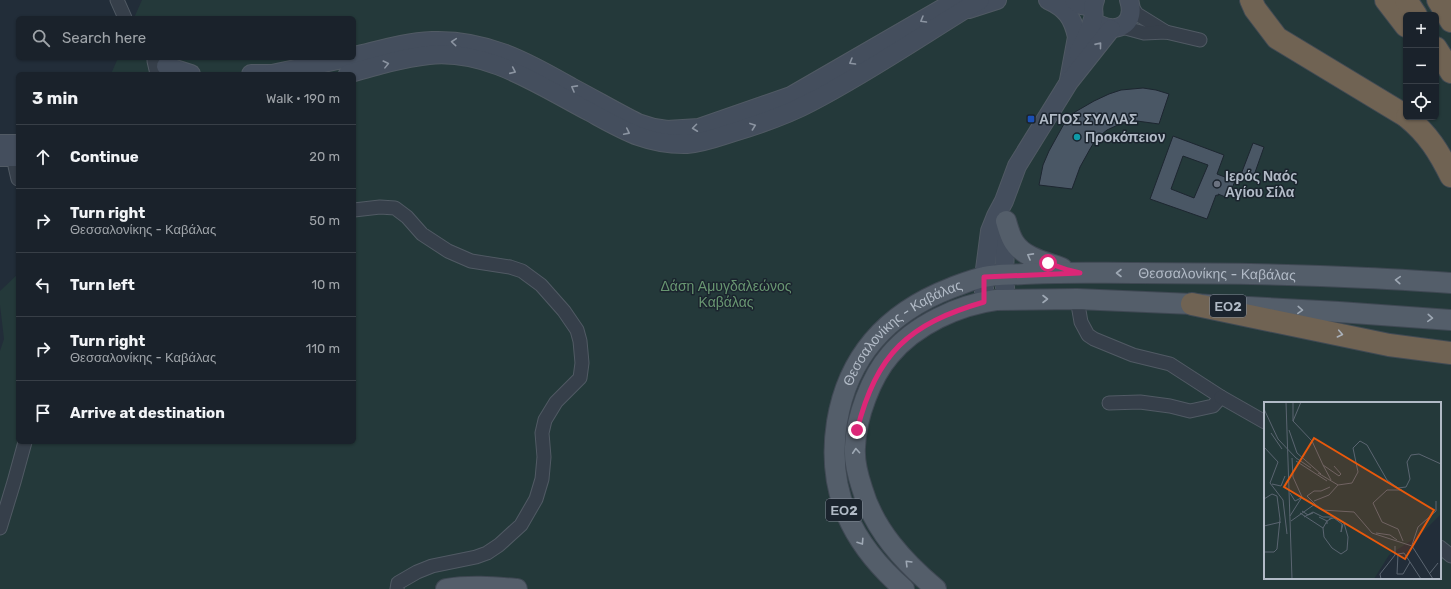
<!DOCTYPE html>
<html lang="en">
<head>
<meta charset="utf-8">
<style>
	:root { --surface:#1a222b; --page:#272f37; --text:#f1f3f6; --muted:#9fa4a9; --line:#383f47 }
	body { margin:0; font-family:Rubik,sans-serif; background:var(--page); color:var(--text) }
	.controls { position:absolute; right:12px; top:12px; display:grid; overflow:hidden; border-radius:6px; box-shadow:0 1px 3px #0004 }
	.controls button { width:36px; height:36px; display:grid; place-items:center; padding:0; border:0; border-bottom:1px solid var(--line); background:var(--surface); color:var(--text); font:20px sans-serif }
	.stop { position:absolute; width:12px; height:12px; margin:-9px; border:3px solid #db2777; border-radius:50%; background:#fff }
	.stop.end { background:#db2777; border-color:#fff; box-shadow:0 1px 4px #0008 }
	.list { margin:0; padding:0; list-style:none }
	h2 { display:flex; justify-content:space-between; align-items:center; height:52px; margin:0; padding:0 16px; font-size:17px }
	h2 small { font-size:13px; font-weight:400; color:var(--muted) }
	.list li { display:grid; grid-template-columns:26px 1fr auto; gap:12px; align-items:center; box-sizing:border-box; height:64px; padding:0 16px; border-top:1px solid var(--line) }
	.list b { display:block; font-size:15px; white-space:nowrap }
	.list p { margin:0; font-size:13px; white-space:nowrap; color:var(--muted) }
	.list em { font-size:13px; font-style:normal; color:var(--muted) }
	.icon { flex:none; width:22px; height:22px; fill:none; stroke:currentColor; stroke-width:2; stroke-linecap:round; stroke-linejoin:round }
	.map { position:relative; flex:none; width:1451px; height:589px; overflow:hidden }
	.search { position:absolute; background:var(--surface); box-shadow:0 1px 3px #0004; left:16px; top:16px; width:340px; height:44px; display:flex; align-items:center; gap:10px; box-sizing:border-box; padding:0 14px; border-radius:6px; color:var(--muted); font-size:15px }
	.panel { position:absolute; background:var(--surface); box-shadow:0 1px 3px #0004; left:16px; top:72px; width:340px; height:372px; border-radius:6px }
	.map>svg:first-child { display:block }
</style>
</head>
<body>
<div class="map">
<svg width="1451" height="589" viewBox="0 0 1451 589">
	<rect width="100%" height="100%" fill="#222d39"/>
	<path fill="#24393a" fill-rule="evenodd" d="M142,0H1451V589H0V351L4,339L0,305V291L18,274V442H354V74H111L118,58H354V18H134ZM1406,15H1436V117H1406ZM1265,403H1440V578H1265Z"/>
	<g fill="#4a5765" stroke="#1d2630" fill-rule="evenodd">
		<path d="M1143,88L1156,90L1169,94L1159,124L1137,121L1120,124L1107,130L1096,139L1090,149L1080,167L1072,189L1039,185L1043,165L1049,151L1065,122L1075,112L1094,101L1109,94L1121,90Z"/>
		<path d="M1173,136L1224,155L1217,174L1235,181L1228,198L1218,194V196L1216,195L1207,219L1150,199ZM1183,156L1208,165L1194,198L1171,189Z"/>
		<path d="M1253,143L1264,147L1252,181L1240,177Z"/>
	</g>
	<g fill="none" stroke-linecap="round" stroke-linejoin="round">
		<g stroke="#515a64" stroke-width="15">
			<g id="street">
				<path d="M117,0L125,18"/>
				<path d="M1130,4L1137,14L1166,32"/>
				<path d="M1122,27L1144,33L1166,32L1200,40"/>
				<path d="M157,74L154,61L166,66L169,74"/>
				<path d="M15,166L18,179"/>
				<path d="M354,210L380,207L395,208L407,217L422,234L448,251L471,261L510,267L522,271L541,285L564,311L577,330L580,341L582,363L580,378L556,402L545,420L542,433L544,457L542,479L536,499L521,525L499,545L487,553L476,557L432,566L417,572L398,583L397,589"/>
				<path d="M1077,299L1081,322L1088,335L1094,339L1133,355L1170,364L1221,397L1213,406L1190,411L1170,406L1140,402L1109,403"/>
				<path d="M1221,397L1265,422"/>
				<path d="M0,528L14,482L25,442"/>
				<path d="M1440,547L1451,556"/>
			</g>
		</g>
		<g stroke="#515a64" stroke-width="20">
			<g id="secondary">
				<path d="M1048,0C1066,8 1073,18 1077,37L1069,80"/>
				<path d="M1074,0L1081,5L1092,7"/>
				<path d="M969,9L997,0"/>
				<path d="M1100,25C1120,34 1136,22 1129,0"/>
				<path d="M1078,53C1084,42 1090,31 1093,19C1095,12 1091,9 1095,0"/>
				<path d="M354,56C380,50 405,42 432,41C485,39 526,61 571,87C594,99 616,112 638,123L654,128L667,130L699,128L791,96L957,0"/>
				<path d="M166,66L191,74"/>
				<path d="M251,74H273"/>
				<path d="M272,74L347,58"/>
				<path d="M348,74C375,66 402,58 429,55C488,49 540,86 590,112C623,130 647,145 687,144C703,143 718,137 734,132C760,124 787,115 811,102C869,72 924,34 980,0"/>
				<path d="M0,144H18"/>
				<path d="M0,157H18"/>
				<path d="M1006,300L1004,275L1006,222"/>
				<path d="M984,302V277L990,231L996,216L1004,201L1017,166L1069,82L1111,29"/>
			</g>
		</g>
		<g stroke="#3f4853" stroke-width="22">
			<g id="primary">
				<path d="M1006,221C1008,228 1010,236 1014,242C1024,258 1046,262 1062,268"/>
				<path d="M446,589C470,585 493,587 517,589"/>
				<path id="s1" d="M904,589C852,544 826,492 837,422C848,355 889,312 951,288C962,284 973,279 984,277C997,274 1011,275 1024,274C1061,272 1097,273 1134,273C1212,273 1290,274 1367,278C1395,279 1423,281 1451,283"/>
				<path d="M936,589C904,562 874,530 862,488C858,476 854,460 855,447C856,417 871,377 890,355C915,325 958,305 996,300L1077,299L1192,304L1339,312L1451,320"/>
			</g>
		</g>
		<g stroke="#414a54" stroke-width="24">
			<g id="highway">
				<path d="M1251,0L1255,9L1277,38L1406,116"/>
				<path d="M1386,0L1406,26"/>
				<path d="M1406,0L1416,15"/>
				<path d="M1438,0L1451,21"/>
				<path d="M1436,48L1451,72"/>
				<path d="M1407,117C1428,134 1439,152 1451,176"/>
				<path d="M1192,304L1389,345L1451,353"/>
			</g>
		</g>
		<use href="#street" stroke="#363f4a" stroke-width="13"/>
		<use href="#secondary" stroke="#444e5d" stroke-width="18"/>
		<use href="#primary" stroke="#545e6a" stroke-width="20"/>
		<use href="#highway" stroke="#706353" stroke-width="22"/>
	</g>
	<defs><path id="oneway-chevron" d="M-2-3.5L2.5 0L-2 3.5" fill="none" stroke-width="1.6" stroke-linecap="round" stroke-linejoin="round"/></defs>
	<g stroke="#8b94a1">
		<use href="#oneway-chevron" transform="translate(923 20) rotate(150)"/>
		<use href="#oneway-chevron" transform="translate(454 42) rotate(-175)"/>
		<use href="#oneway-chevron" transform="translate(1099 45) rotate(-51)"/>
		<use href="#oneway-chevron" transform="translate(852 62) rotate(150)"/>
		<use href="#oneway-chevron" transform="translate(386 64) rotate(-14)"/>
		<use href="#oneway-chevron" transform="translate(513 71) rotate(24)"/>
		<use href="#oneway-chevron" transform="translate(574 88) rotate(-151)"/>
		<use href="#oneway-chevron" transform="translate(753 126) rotate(-20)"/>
		<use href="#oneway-chevron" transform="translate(695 128) rotate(173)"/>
		<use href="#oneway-chevron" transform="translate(627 132) rotate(26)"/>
	</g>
	<g stroke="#9ea8b4">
		<use href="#oneway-chevron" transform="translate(1030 256) rotate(-151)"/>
		<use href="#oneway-chevron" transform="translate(1119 273) rotate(-180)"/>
		<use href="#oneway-chevron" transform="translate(1398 280) rotate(-176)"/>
		<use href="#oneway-chevron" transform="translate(1045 299)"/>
		<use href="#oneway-chevron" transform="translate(1300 310) rotate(3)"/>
		<use href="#oneway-chevron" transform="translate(1430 318) rotate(4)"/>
		<use href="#oneway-chevron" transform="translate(856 451) rotate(-94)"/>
		<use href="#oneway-chevron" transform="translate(861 542) rotate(57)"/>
		<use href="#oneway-chevron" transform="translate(908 563) rotate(-135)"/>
	</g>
	<use stroke="#aab1ba" href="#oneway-chevron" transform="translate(1340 334) rotate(12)"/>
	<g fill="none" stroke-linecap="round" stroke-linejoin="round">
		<path stroke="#db2777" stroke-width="5" d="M857,430C877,353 908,324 984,302V277L1080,273L1068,270L1048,263"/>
	</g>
	<rect fill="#1a4fb4" stroke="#1b242e" stroke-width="1.5" x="1027" y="115" width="8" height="8" rx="2"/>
	<circle fill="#0f9aa8" stroke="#1b242e" stroke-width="1.5" cx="1077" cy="137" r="4"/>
	<circle fill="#6b7280" stroke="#1b242e" stroke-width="1.5" cx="1217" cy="184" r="4"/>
	<g text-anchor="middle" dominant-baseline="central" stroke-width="3" stroke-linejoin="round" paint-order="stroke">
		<g fill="#1b242e" stroke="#848d98" stroke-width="1">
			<rect x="1210" y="295" width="36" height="22" rx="3"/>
			<rect x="826" y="499" width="36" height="22" rx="3"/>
		</g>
		<g font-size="13" font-weight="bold" fill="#b1bac6">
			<text x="1228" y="306">ΕΟ2</text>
			<text x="844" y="510">ΕΟ2</text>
		</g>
		<g font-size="14" font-weight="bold" fill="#b1bac6" stroke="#1b242e" text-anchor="start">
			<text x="1039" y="119">ΑΓΙΟΣ ΣΥΛΛΑΣ</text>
			<text x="1085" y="137">Προκόπειον</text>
			<text x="1225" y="176">Ιερός Ναός<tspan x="1225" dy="16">Αγίου Σίλα</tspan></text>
		</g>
		<g font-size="14" fill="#b1bac6" stroke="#1b242e">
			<text stroke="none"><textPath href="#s1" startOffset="642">Θεσσαλονίκης - Καβάλας</textPath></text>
			<text stroke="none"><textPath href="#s1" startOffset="306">Θεσσαλονίκης - Καβάλας</textPath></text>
		</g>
		<g font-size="14" fill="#689671" stroke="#1b242e">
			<text x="726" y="286">Δάση Αμυγδαλεώνος<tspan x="726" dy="16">Καβάλας</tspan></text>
		</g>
	</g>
	<g transform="translate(1264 402)">
		<rect width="177" height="177" fill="#222d39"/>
		<path d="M0,0H177V112L156,133L125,153L110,177H0Z" fill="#24393a"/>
		<path fill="none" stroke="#5b6571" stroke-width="1" d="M22,0L28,177M37,0L29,19L48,39L59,63M0,7L14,37L32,56L47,66M29,19V0M25,28L33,51L57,72M7,31L18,47M0,45L14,60L6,81L19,98L23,132M32,59L63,79M54,71L74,83L88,81L94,70L89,46L96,39L103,43L123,78L134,86L142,85L146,77L143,60L147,53L155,52L177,62M67,78L59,63L75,74L77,72L70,64M8,82L17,84L21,74M138,88H123L109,101L118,120L134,127L139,139M26,91L31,99L37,96M0,97L8,92L13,94L16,117L13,147L10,150H0M50,99L65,93L74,83M51,102L58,108L90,110L108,131L148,144L169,177M51,102L43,94L50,89H57L66,85M38,109L44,113L49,111M36,111L59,126M26,114L38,95L29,75L28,56M40,115L49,110L59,115H71L80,121L84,135L83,148L77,152L68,146L60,135L59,126L63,119V122M55,115L63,119L68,116M65,117L70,116L78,122L77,130L79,122M27,119L51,102M0,124L17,120M112,131L126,133L133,138M148,143L154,125L172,109V99M146,160L140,151L134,152L133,172H139L146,160L157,177M166,171L174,161M117,177L116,172L131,153V144"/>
		<path fill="#e8590c" fill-opacity="0.15" stroke="#e8590c" stroke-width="2" d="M50,36L170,108L141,157L20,85Z"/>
		<rect width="177" height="177" fill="none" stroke="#b1bac6" stroke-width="2"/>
	</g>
</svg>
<div class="controls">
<button>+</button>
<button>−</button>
<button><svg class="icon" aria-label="locate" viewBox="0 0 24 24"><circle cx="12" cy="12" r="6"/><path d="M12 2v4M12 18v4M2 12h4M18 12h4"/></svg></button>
</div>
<div class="stop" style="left:1048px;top:263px"></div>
<div class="stop end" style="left:857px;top:430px"></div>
<div class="search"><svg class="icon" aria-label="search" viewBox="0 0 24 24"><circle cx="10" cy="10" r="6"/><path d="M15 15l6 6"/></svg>Search here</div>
<section class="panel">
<h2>3 min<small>Walk · 190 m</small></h2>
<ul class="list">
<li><svg class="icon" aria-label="ahead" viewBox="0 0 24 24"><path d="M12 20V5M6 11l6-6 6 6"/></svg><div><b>Continue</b></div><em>20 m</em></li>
<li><svg class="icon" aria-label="right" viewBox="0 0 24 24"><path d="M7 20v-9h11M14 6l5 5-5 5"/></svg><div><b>Turn right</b><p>Θεσσαλονίκης - Καβάλας</p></div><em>50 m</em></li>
<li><svg class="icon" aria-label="left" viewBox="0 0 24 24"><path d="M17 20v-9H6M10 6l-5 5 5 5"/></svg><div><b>Turn left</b></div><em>10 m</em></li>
<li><svg class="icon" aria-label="right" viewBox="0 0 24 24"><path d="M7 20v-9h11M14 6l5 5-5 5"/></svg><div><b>Turn right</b><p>Θεσσαλονίκης - Καβάλας</p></div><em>110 m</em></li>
<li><svg class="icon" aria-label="arrive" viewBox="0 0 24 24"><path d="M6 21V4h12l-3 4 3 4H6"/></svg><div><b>Arrive at destination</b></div></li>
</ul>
</section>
</div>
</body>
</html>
